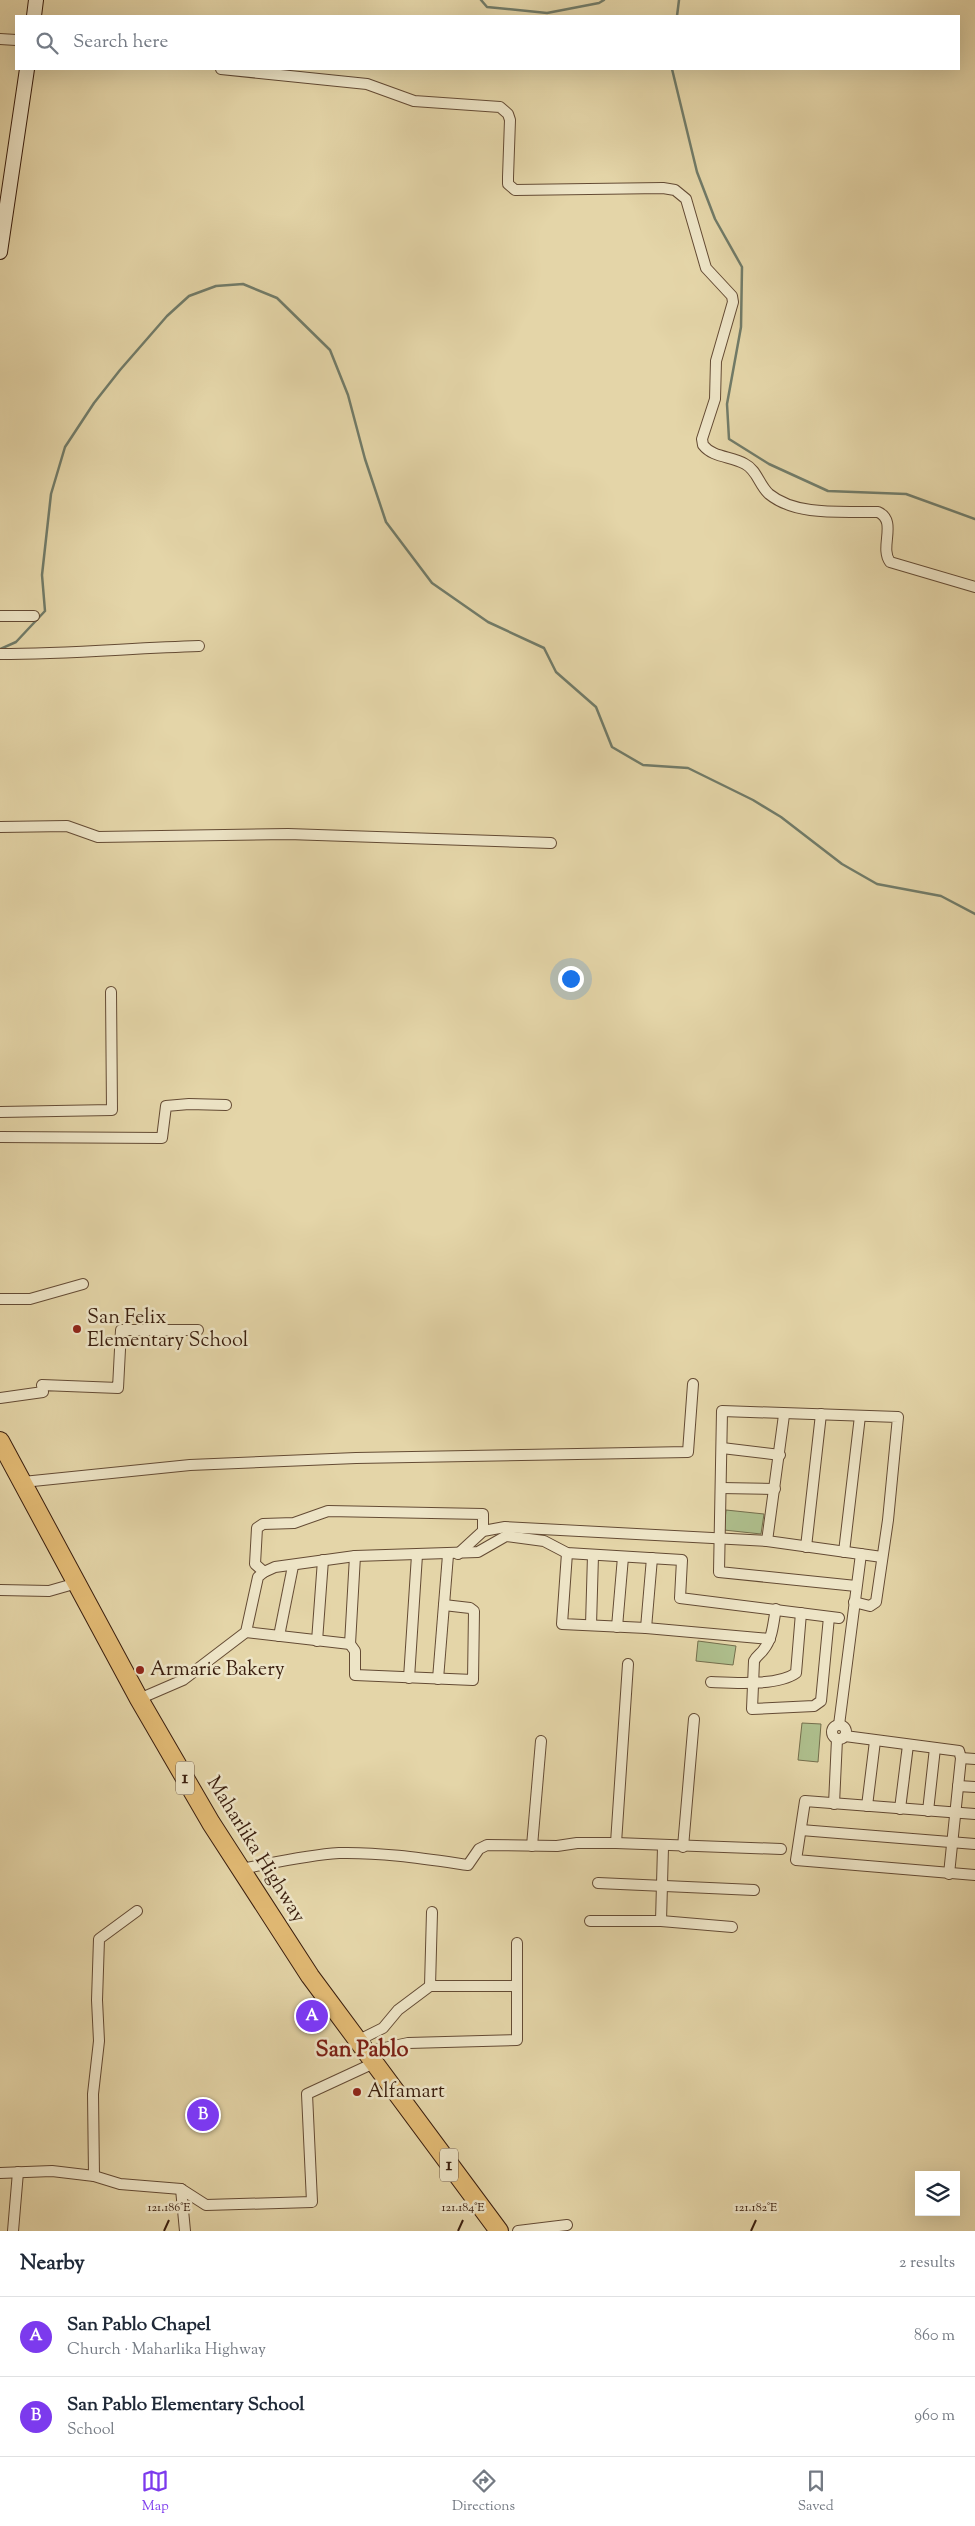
<!DOCTYPE html>
<html lang="en">
<head>
<meta charset="utf-8">
<style>
	:root { --surface:#fff; --page:#f2f2f3; --text:#1f2937; --muted:#747a83; --line:#e0e1e3; --accent:#7c3aed }
	body { margin:0; font-family:"Sorts Mill Goudy",serif; background:var(--page); color:var(--text) }
	.controls { position:absolute; right:15px; bottom:15px; display:grid; overflow:hidden; border-radius:0px; box-shadow:0 5px 20px #0002 }
	.controls button { width:45px; height:45px; display:grid; place-items:center; padding:0; border:0; border-bottom:1px solid var(--line); background:var(--surface); color:var(--text); font:25px sans-serif }
	.you { position:absolute; left:570px; top:978px; width:18px; height:18px; margin:-12px; border:4px solid #fff; border-radius:50%; background:#1a73e8; box-shadow:0 0 0 8px #1a73e833 }
	.badge { display:grid; place-items:center; width:32px; height:32px; border-radius:50%; background:var(--accent); color:#fff; font-size:16px; font-weight:700 }
	.pin { position:absolute; translate:-50% -50%; border:2px solid #fff; box-shadow:0 1px 5px #0006 }
	.list { margin:0; padding:0; list-style:none }
	h2 { display:flex; justify-content:space-between; align-items:center; height:65px; margin:0; padding:0 20px; font-size:21px }
	h2 small { font-size:16px; font-weight:400; color:var(--muted) }
	.list li { display:grid; grid-template-columns:32px 1fr auto; gap:15px; align-items:center; box-sizing:border-box; height:80px; padding:0 20px; border-top:1px solid var(--line) }
	.list b { display:block; font-size:19px; white-space:nowrap }
	.list p { margin:0; font-size:16px; white-space:nowrap; color:var(--muted) }
	.list em { font-size:16px; font-style:normal; color:var(--muted) }
	.icon { flex:none; width:28px; height:28px; fill:none; stroke:currentColor; stroke-width:2; stroke-linecap:round; stroke-linejoin:round }
	.map { position:relative; flex:none; width:975px; height:2231px; overflow:hidden }
	.search { position:absolute; background:var(--surface); box-shadow:0 5px 20px #0002; left:15px; right:15px; top:15px; height:55px; display:flex; align-items:center; gap:12px; box-sizing:border-box; padding:0 18px; border-radius:0px; color:var(--muted); font-size:19px }
	.sheet { height:225px; background:var(--surface) }
	nav { display:flex; justify-content:space-around; align-items:center; box-sizing:border-box; height:70px; border-top:1px solid var(--line); background:var(--surface); font-size:14px; color:var(--muted) }
	nav a { display:grid; justify-items:center; gap:2px }
	nav .on { color:var(--accent) }
	.map>svg:first-child { display:block }
</style>
</head>
<body>
<div class="map">
<svg width="975" height="2231" viewBox="0 0 975 2231">
	<rect width="100%" height="100%" fill="#e4d5a8"/>
	<filter id="stains"><feTurbulence type="fractalNoise" baseFrequency=".004" numOctaves="4"/><feColorMatrix values="0 0 0 0 .2 0 0 0 0 .09 0 0 0 0 .02 0 0 0 .5 -.17"/></filter>
	<radialGradient id="worn" r=".72"><stop offset=".6" stop-color="#630" stop-opacity="0"/><stop offset="1" stop-color="#630" stop-opacity=".3"/></radialGradient>
	<g fill="#aebe8c" stroke="#746e4c">
		<path d="M726,1510L764,1514L761,1534L724,1530Z"/>
		<path d="M698,1641L736,1646L733,1665L696,1661Z"/>
		<path d="M802,1723L821,1724L818,1762L798,1760Z"/>
	</g>
	<g fill="none" stroke-linecap="round" stroke-linejoin="round">
		<g stroke="#717b68" stroke-width="2.5">
			<path d="M481,0L487,7L547,13L599,3L604,0"/>
			<path d="M677,16L679,0"/>
			<path d="M672,69L697,172L715,219L742,267L741,327L727,404L729,439L769,464L828,491L906,494L975,519"/>
			<path d="M0,649L16,642L45,611L42,575L51,494L65,447L94,403L120,370L167,316L189,296L216,286L243,284L277,298L330,350L348,395L365,459L386,522L432,583L488,622L544,648L556,672L596,707L612,747L643,765L688,768L753,800L781,817L842,864L877,884L941,896L975,914"/>
		</g>
		<g stroke="#644b34" stroke-width="12">
			<g id="street">
				<path d="M0,39L16,40"/>
				<path d="M221,69L367,84L414,101L500,107L508,114L510,120L508,177V184L515,190L663,188L675,190L686,199L706,268L732,296L733,302L716,361L715,399L702,439L703,445C713,458 732,456 745,464C757,470 759,485 769,494C797,517 845,511 878,512C898,521 879,547 890,562L975,587"/>
				<path d="M0,616H34"/>
				<path d="M0,654C66,654 133,648 199,646"/>
				<path d="M0,827L67,826L98,837L288,834L551,843"/>
				<path d="M0,1112L112,1110L111,992"/>
				<path d="M0,1137L162,1138L166,1106L189,1104L226,1105"/>
				<path d="M0,1299H30L83,1284"/>
				<path d="M0,1398L43,1392L42,1385L118,1388L121,1330H198"/>
				<path d="M722,1448L780,1455"/>
				<path d="M23,1482L190,1465L356,1458L688,1452L693,1384"/>
				<path d="M721,1488L775,1489"/>
				<path d="M767,1541L784,1415"/>
				<path d="M806,1547L821,1414"/>
				<path d="M844,1552L860,1416"/>
				<path d="M567,1553L562,1624L646,1628L770,1639"/>
				<path d="M458,1554L483,1531L505,1527L767,1541L882,1557"/>
				<path d="M355,1556L350,1644L355,1651V1675L473,1680L474,1611L470,1608L444,1605"/>
				<path d="M264,1572L255,1564L257,1528L263,1524L294,1523L328,1511L483,1514V1531"/>
				<path d="M0,1590L49,1591L77,1583"/>
				<path d="M854,1602L870,1606L876,1602L888,1520L898,1417L722,1411L719,1572L856,1586"/>
				<path d="M776,1609C773,1622 773,1638 764,1649C761,1654 757,1655 754,1661L752,1709L814,1706L821,1701L829,1617"/>
				<path d="M591,1625L593,1555"/>
				<path d="M617,1627L623,1557"/>
				<path d="M646,1628L652,1558"/>
				<path d="M246,1632L350,1644"/>
				<path d="M279,1636L293,1566"/>
				<path d="M317,1641L323,1560"/>
				<path d="M409,1678L417,1555"/>
				<path d="M438,1679L448,1555"/>
				<path d="M711,1682C734,1683 778,1686 796,1673L801,1613"/>
				<path d="M139,1699L183,1680L246,1632L258,1577L264,1572L275,1567L355,1556L478,1552L506,1536L544,1541L567,1553L682,1560L680,1598L839,1618"/>
				<path d="M839,1725L861,1554"/>
				<circle cx="839" cy="1732" r="7"/>
				<path d="M845,1736L959,1751L961,1758L949,1874"/>
				<path d="M961,1758L975,1759"/>
				<path d="M958,1786L975,1787"/>
				<path d="M834,1804L837,1739"/>
				<path d="M867,1806L875,1741"/>
				<path d="M900,1809L908,1745"/>
				<path d="M928,1811L935,1748"/>
				<path d="M975,1814L805,1801L796,1860L975,1875"/>
				<path d="M801,1830L975,1844"/>
				<path d="M616,1843L628,1664"/>
				<path d="M532,1846L541,1741"/>
				<path d="M683,1847L694,1719"/>
				<path d="M241,1869C273,1863 306,1855 339,1853C382,1852 426,1859 468,1865L479,1849L487,1845L557,1846L577,1843H616L781,1849"/>
				<path d="M598,1883L754,1890"/>
				<path d="M590,1921H661L732,1927"/>
				<path d="M661,1921L663,1847"/>
				<path d="M430,1986L432,1912"/>
				<path d="M357,2041L383,2028L398,2010L430,1986H516"/>
				<path d="M365,2052L408,2043L517,2040V1943"/>
				<path d="M0,2173L52,2171L94,2176L120,2184L181,2189L206,2205L312,2202L307,2094L374,2063"/>
				<path d="M94,2176L93,2094L99,2041L97,2000L99,1939L137,1911"/>
				<path d="M181,2189L185,2231"/>
				<path d="M13,2231L18,2172"/>
				<path d="M518,2231L567,2225"/>
			</g>
		</g>
		<g stroke="#391d0d" stroke-width="16">
			<g id="secondary">
				<path d="M34,16L36,0"/>
				<path d="M0,252L27,69"/>
			</g>
		</g>
		<g stroke="#391d0d" stroke-width="20">
			<path id="highway" d="M0,1441L139,1699L211,1823L310,1976L499,2231"/>
		</g>
		<use href="#street" stroke="#ede4c6" stroke-width="10"/>
		<use href="#secondary" stroke="#ede4c6" stroke-width="14"/>
		<use href="#highway" stroke="#e2ba74" stroke-width="18"/>
	</g>
	<path fill="none" stroke="#391d0d" stroke-width="2" d="M164,2231L169,2220M458,2231L463,2220M751,2231L756,2220"/>
	<g fill="#8f2418" stroke="#ede4c6" stroke-width="2">
		<circle cx="77" cy="1329" r="5"/>
		<circle cx="140" cy="1670" r="5"/>
		<circle cx="357" cy="2092" r="5"/>
	</g>
	<g text-anchor="middle" dominant-baseline="central" stroke-width="5" stroke-linejoin="round" paint-order="stroke">
		<g fill="#ede4c6" stroke="#6f5944" stroke-width="1">
			<rect x="176" y="1761.5" width="18" height="33" rx="4"/>
			<rect x="440" y="2148.5" width="18" height="33" rx="4"/>
		</g>
		<g font-size="19" font-weight="bold" fill="#391d0d">
			<text x="185" y="1778">1</text>
			<text x="449" y="2165">1</text>
		</g>
		<g font-size="20" fill="#391d0d" stroke="#ede4c6" text-anchor="start">
			<text x="87" y="1318">San Felix<tspan x="87" dy="23">Elementary School</tspan></text>
			<text x="150" y="1670">Armarie Bakery</text>
			<text x="367" y="2092">Alfamart</text>
		</g>
		<g font-size="20" fill="#391d0d" stroke="#ede4c6">
			<text transform="translate(255 1850) rotate(58)">Maharlika Highway</text>
		</g>
		<g font-size="22" font-weight="bold" fill="#7a1f14" stroke="#ede4c6">
			<text x="362" y="2051">San Pablo</text>
		</g>
	</g>
	<g font-size="12" text-anchor="middle" fill="#391d0d" stroke="#ede4c6" stroke-width="5" stroke-linejoin="round" paint-order="stroke">
		<text x="169" y="2211">121.186°E</text>
		<text x="463" y="2211">121.184°E</text>
		<text x="756" y="2211">121.182°E</text>
	</g>
	<rect width="100%" height="100%" filter="url(#stains)"/>
	<rect width="100%" height="100%" fill="url(#worn)"/>
</svg>
<div class="controls">
<button><svg class="icon" aria-label="layers" viewBox="0 0 24 24"><path d="M12 4l9 5-9 5-9-5zM3 14l9 5 9-5"/></svg></button>
</div>
<div class="you"></div>
<div class="pin badge" style="left:312px;top:2016px">A</div>
<div class="pin badge" style="left:203px;top:2115px">B</div>
<div class="search"><svg class="icon" aria-label="search" viewBox="0 0 24 24"><circle cx="10" cy="10" r="6"/><path d="M15 15l6 6"/></svg>Search here</div>
</div>
<section class="sheet">
<h2>Nearby<small>2 results</small></h2>
<ul class="list">
<li><span class="badge">A</span><div><b>San Pablo Chapel</b><p>Church · Maharlika Highway</p></div><em>860 m</em></li>
<li><span class="badge">B</span><div><b>San Pablo Elementary School</b><p>School</p></div><em>960 m</em></li>
</ul>
</section>
<nav>
<a class="on"><svg class="icon" aria-label="map" viewBox="0 0 24 24"><path d="M3 6l6-2 6 2 6-2v14l-6 2-6-2-6 2zM9 4v14M15 6v14"/></svg>Map</a>
<a><svg class="icon" aria-label="directions" viewBox="0 0 24 24"><path d="M12 3l9 9-9 9-9-9zM9 14v-3h6M13 9l2 2-2 2"/></svg>Directions</a>
<a><svg class="icon" aria-label="saved" viewBox="0 0 24 24"><path d="M7 4h10v16l-5-4-5 4z"/></svg>Saved</a>
</nav>
</body>
</html>
